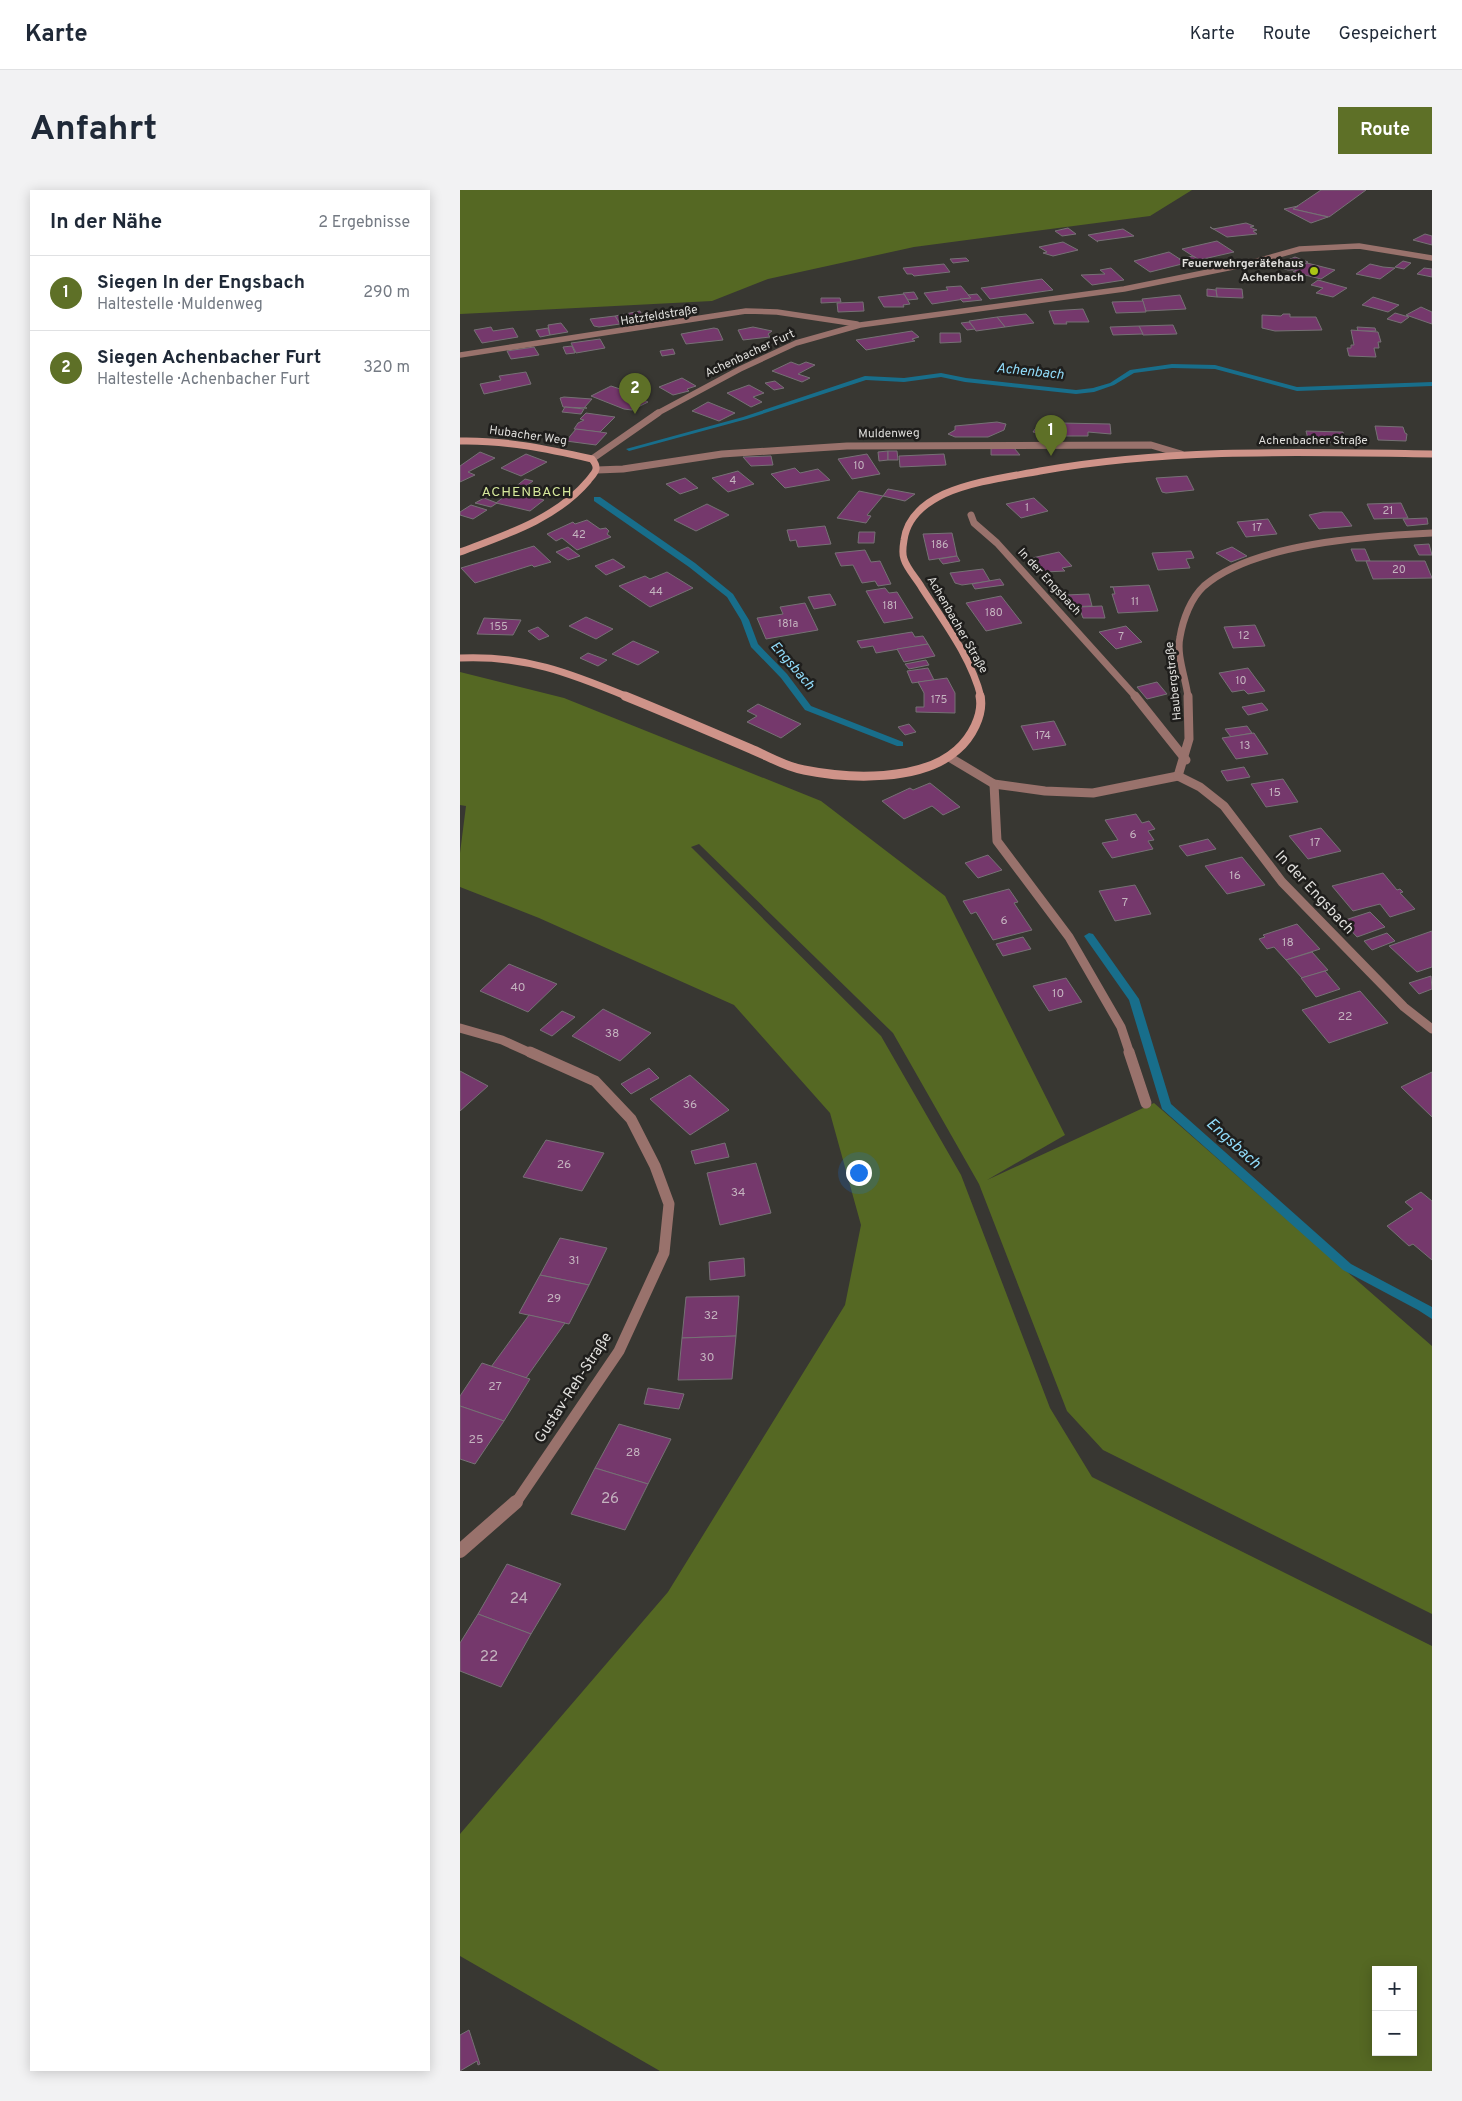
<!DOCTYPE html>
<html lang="de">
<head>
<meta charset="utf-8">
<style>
	:root { --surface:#fff; --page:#f2f2f3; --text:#1f2937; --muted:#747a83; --line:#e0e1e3; --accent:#5e7027 }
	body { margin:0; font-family:Overpass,sans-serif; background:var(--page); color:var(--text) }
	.controls { position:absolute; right:15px; bottom:15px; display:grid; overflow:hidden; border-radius:0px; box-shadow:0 2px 12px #0003 }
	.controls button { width:45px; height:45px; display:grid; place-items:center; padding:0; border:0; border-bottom:1px solid var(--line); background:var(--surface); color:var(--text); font:25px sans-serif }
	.you { position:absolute; left:398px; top:982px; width:18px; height:18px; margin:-12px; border:4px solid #fff; border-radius:50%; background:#1a73e8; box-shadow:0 0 0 8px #1a73e833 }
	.badge { display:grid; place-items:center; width:32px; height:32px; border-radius:50%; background:var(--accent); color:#fff; font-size:16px; font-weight:700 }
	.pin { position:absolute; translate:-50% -41px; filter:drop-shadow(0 1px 2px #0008) }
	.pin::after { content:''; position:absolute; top:26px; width:18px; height:15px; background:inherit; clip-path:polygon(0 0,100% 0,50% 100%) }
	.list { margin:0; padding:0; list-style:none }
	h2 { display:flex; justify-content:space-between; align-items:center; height:65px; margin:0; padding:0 20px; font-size:21px }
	h2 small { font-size:16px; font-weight:400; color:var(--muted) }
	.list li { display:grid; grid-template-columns:32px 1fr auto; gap:15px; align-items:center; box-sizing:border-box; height:75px; padding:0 20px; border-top:1px solid var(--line) }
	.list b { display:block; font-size:19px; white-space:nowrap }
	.list p { margin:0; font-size:16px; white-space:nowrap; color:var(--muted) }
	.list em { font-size:16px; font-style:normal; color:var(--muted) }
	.map { position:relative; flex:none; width:972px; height:1881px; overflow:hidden; border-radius:0px }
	header { display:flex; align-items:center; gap:30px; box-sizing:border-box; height:70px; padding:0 25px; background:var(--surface); border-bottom:1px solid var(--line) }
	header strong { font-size:24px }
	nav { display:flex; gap:28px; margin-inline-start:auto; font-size:18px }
	.intro { display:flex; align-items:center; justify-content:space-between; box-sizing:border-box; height:120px; padding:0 30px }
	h1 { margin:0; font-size:35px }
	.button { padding:12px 22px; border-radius:0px; background:var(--accent); color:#fff; font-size:18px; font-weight:700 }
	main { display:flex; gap:30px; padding:0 30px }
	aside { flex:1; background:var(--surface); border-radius:0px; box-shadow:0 2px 12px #0003 }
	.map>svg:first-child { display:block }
</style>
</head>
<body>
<header>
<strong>Karte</strong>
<nav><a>Karte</a><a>Route</a><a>Gespeichert</a></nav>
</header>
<div class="intro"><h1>Anfahrt</h1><a class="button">Route</a></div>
<main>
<aside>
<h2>In der Nähe<small>2 Ergebnisse</small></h2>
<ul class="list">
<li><span class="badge">1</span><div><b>Siegen In der Engsbach</b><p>Haltestelle · Muldenweg</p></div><em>290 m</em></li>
<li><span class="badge">2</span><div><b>Siegen Achenbacher Furt</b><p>Haltestelle · Achenbacher Furt</p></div><em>320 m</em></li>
</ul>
</aside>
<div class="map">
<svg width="972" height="1881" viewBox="0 0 972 1881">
	<rect width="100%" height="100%" fill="#383732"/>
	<g fill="#556823" fill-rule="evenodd">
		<path d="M0,0H732L690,26L454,57L308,89L252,111L0,124Z"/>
		<path d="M0,482L104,508L361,611L485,706L605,945L527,990L694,913L972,1156V1424L643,1260L607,1221L519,994L433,843L239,654L231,657L421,846L501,985L590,1218L632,1287L972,1456V1881H200L0,1766V1644L208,1402L385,1115L401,1035L370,923L274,815L79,728L0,697V663L6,616L0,615ZM916,1780H953V1862H916Z"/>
	</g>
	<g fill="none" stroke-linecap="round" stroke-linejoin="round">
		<g fill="#186e8b" fill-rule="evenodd">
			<path d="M712,174L755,175L837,197L972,192V196L837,201L755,179L712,178L674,183L654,195L634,202L616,204L505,192L481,187L444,192L406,190L287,229L169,261L166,259L283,227L405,186L444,188L481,183L506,188L616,200L633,198L650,193L670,180Z"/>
			<path d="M134,307H140L235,373L273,404L289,430L298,454L327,484L351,516L443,552V556H437L345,520L321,488L291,457L281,430L267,407L229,377L134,311Z"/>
			<path d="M629,743L633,744L679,809L711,914L891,1074L972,1117V1129L958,1120L883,1080L702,919L669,810L624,746Z"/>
		</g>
	</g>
	<g fill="#75386c" stroke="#767175">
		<path d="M861,0H906L869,27L833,19Z"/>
		<path d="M838,16L833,19L868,27L851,33L824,19Z"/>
		<path d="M786,33L794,36L790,37L797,40L793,41L797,44L767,47L750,37L753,39Z"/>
		<path d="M608,38L616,44L602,46L595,41Z"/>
		<path d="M663,39L674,46L637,51L638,52L628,45Z"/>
		<path d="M965,44L972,46V55L953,50Z"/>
		<path d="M757,51L774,62L739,70L722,59Z"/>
		<path d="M603,52L618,60L593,66L583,63L587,62L579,57Z"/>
		<path d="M709,62L726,73L690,82L674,71Z"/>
		<path d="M733,66L742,72L727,75L719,69Z"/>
		<path d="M835,67L848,72L835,80H828L814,76Z"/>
		<path d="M506,68L509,71L493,73L490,69Z"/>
		<path d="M943,71L951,73L944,79L935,77Z"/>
		<path d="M847,73L875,80L861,89L833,82Z"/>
		<path d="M484,74L490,82L454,86L452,84H447L443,78Z"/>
		<path d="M910,74L923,77L935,78L920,89L896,84Z"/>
		<path d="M651,78L664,90L632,95L621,85L645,84L640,80Z"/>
		<path d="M964,78L972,79V87L957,84Z"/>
		<path d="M582,89L593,100L530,109L521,98Z"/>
		<path d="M858,90L887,98L873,107L856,103L863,98L851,95Z"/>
		<path d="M501,96L511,108L472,114L464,103L488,100L486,97Z"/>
		<path d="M756,98L782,99L783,108L757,107Z"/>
		<path d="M747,99L756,100L757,107L747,106Z"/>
		<path d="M454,102L458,109L448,110L443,103Z"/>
		<path d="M444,104L450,114L443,115L444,117H424L418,107Z"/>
		<path d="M517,104L522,110L503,112L500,109L511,108L508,105Z"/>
		<path d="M720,105L726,119L686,121L682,109Z"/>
		<path d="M913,107L939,115L928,122L902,115Z"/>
		<path d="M361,108H380L381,112L361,113Z"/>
		<path d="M683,111L686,122L656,123L652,112Z"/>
		<path d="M403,112L404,121L378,122L377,113Z"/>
		<path d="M961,117L972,122V134L946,125Z"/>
		<path d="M623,119L629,132H606L607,134H594L589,121Z"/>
		<path d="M180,121L184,129L180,130L181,131L160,134L155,126Z"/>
		<path d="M935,123L949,127L941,133L927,129Z"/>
		<path d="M566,124L574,133L545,137L537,127Z"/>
		<path d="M823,124H830V127H856L862,140L815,141L802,138V125L821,126Z"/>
		<path d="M155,126L160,134L139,137L134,136L130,129Z"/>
		<path d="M537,127L545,137L516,141L509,131Z"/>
		<path d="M509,132L515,139L507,140L501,133Z"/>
		<path d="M101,133L108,142L90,145L88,135Z"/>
		<path d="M713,135L717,144L683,145L679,136Z"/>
		<path d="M679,136L683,144L653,145L650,137Z"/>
		<path d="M31,137L33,141L53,138L58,147L22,153L14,140Z"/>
		<path d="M293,137L312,141L308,144L310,147L283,150L278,140Z"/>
		<path d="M897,137L915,138L916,141H898Z"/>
		<path d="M88,138L90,145L80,147L76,140Z"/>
		<path d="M254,138L258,139L263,150L226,154L221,144Z"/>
		<path d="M891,140L918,142L921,152H918L919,158H914L916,167L889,166L887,158H891V155H894Z"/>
		<path d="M452,141L459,147L452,149L455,151L406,160L396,150Z"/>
		<path d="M480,143H500L501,152L480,153Z"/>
		<path d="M140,149L145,158L116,163L111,153Z"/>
		<path d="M112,156L115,163L106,164L103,157Z"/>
		<path d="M74,157L79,165L51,169L47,161Z"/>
		<path d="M213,159L215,164L202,166L200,161Z"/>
		<path d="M331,172L339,175L346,172L355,175L338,184L350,188L342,192L312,181Z"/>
		<path d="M66,182L71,194L24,204L20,194L41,190L39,186Z"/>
		<path d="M184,188L187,195L169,203L188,212L172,220L164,219L131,206L151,196L160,199L170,195L166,193L174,190Z"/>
		<path d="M222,188L236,196L227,199L229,201L213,205L199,197Z"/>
		<path d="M315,191L324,198L314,200L305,193Z"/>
		<path d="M289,195L304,203L293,207L302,212L291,217L267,203Z"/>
		<path d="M100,208L104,207L132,209L124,218H127L103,217Z"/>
		<path d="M248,212L275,223L259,231L232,221Z"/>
		<path d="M105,217L124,219L121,224L102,222Z"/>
		<path d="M126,223L155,227L140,242L114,239L118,233L124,230L120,229Z"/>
		<path d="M537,232L546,234L544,240L528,247H495L488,244L495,240V236Z"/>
		<path d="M601,233L650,234L651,244L628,242V246H601Z"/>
		<path d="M578,235H600L601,241L584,244L573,242Z"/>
		<path d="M915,236L943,237L945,243L947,244L946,251L918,250Z"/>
		<path d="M116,239L140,242L147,243L136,255L106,251Z"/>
		<path d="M846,241L883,242L886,252H850V255H833L831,249H848Z"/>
		<path d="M531,258H554L560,265H531Z"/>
		<path d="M428,261V270L419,271L418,262Z"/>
		<path d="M428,261H437L438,270H428Z"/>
		<path d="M20,262L35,268L8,282L15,285L0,292V276Z"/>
		<path d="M66,264L87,272L61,286L41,278Z"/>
		<path d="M407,264L420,284L392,289L378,269Z"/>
		<path d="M484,264L486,275L440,277L439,266Z"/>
		<path d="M311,266L313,275L291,276L283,267Z"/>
		<path d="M335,278L340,283L358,279L370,290L325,298L311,284Z"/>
		<path d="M278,281L294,294L268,302L252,288Z"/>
		<path d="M727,286L734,300L706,303L702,302L696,288Z"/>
		<path d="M225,288L238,298L220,304L206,294Z"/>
		<path d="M65,289L73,291L61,300L54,298Z"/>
		<path d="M428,299L455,304L445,311L423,306Z"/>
		<path d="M399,301L423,306L407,325L411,326L406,333L377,328Z"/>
		<path d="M50,302L65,305L84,310L70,321L36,313Z"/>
		<path d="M24,308L37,313L31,317L15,313Z"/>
		<path d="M574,308L588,321L561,328L546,314Z"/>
		<path d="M941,313L948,328L914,329L907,314Z"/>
		<path d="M247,314L269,325L236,341L214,330Z"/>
		<path d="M11,315L27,320L13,329L0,325V322Z"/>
		<path d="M863,322H882L892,336L859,339L849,325Z"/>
		<path d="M967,328L968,334L947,336L943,329Z"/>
		<path d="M808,329L817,344L786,347L777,332Z"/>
		<path d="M127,330L140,339L146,338L149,341L147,344L151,347L117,360L102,348L96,351L87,344L113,332L115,334Z"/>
		<path d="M365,336L371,354L338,357L336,350L330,351L327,340Z"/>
		<path d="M399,342H415L414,353H398Z"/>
		<path d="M492,343L497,366L469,370L463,344Z"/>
		<path d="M969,354L972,365H959L954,355Z"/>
		<path d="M74,356L91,372L74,377L72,375L15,393L1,378Z"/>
		<path d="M108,357L120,366L108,370L96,362Z"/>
		<path d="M772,357L787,366L771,372L756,363Z"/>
		<path d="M891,359H905L910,371H896Z"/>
		<path d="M405,360L411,372L420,371L431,394L418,396L415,391L402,393L393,375L381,376L375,363Z"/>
		<path d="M731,361L734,368L726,369L730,378L698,380L692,363Z"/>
		<path d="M599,362L612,376L602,378L605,381L585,382L572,368Z"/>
		<path d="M497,366L500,371L483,374L479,369Z"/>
		<path d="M153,369L165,377L146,385L135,376Z"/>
		<path d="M906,371H965L972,388L913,389Z"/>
		<path d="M523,379L530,391L502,395L495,393L490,383Z"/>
		<path d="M207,382L233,398L190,417L159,396L185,386L190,389Z"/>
		<path d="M540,389L544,395L515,399L512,394Z"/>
		<path d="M689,395L698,421L658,423L652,404H655L653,397H650Z"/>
		<path d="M425,398L429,403L437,402L453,428L424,433L406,401Z"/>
		<path d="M370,404L376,415L354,419L348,407Z"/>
		<path d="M629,404L632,416L609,417L606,405Z"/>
		<path d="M541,406L562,433L526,441L506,413Z"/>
		<path d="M345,413L358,440L306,449L297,428L323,424L320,417Z"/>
		<path d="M642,416L645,428H623L619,417Z"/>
		<path d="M126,427L153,439L136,449L109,436Z"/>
		<path d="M24,428L61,430L53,445L17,444Z"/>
		<path d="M795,435L805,456L773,458L764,437Z"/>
		<path d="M666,436L682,452L656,459L639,442Z"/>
		<path d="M78,437L89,446L79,450L68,441Z"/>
		<path d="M452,442L455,447L463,446L468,454L416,463L413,456L401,458L397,451Z"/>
		<path d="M173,451L199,462L178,475L152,464Z"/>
		<path d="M468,454L475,466L444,472L437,459Z"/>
		<path d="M128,463L147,470L138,476L120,468Z"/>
		<path d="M466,470L469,475L449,479L445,474Z"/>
		<path d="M468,478L474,490L452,493L447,481Z"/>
		<path d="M788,478L805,501L788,504L784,500L772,502L759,483Z"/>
		<path d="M487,488L495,503V523L456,522V517H464V503L458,492Z"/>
		<path d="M697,492L707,504L687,509L677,497Z"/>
		<path d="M802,513L808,520L788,525L782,517Z"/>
		<path d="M298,514L341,534L321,548L287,532L297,526L287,521Z"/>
		<path d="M594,531L606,555L573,560L561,536Z"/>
		<path d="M449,534L456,542L445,545L438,537Z"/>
		<path d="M787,536L792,543L771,547L765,539Z"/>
		<path d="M794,543L808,564L776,569L762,548Z"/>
		<path d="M784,577L790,587L767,591L761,581Z"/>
		<path d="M823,589L838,612L806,617L791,594Z"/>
		<path d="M470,593L500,617L483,625L472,616L444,629L422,611L450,598L453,600Z"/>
		<path d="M676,624L682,633L689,631L695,639L688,641L694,650L688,651L693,659L652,668L642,653L658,650L645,630Z"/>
		<path d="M861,638L881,661L848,669L829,646Z"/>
		<path d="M748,649L756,659L727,666L719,656Z"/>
		<path d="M528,665L542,680L518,688L505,673Z"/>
		<path d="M782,667L805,695L767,704L745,676Z"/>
		<path d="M923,683L937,700L940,699L943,702L940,703L955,719L930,727L920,714L893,721L872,696Z"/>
		<path d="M675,695L691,724L655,731L639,701Z"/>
		<path d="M549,699L558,712L554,713L572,740L533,750L516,722L511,724L503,711Z"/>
		<path d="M910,722L925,737L897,747L882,731Z"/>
		<path d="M837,734L860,759L826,770L814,757L807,759L799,749L805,747L803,745Z"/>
		<path d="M972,741V777L957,782L929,756Z"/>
		<path d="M927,743L935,751L912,760L904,751Z"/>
		<path d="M563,747L571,759L543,766L536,754Z"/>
		<path d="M852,762L868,780L842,788L826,770Z"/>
		<path d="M49,774L97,794L68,822L20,801Z"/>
		<path d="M865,781L880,799L856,807L841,788Z"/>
		<path d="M971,786L972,799L959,804L949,793Z"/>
		<path d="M606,788L622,812L589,821L573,796Z"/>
		<path d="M900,801L928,833L869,853L842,820Z"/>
		<path d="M143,819L191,843L160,871L112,846Z"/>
		<path d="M102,821L115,827L92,846L80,840Z"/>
		<path d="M189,878L199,888L171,904L161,894Z"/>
		<path d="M0,881L28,896L0,921Z"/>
		<path d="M972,882V927L941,897Z"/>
		<path d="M230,885L269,920L230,945L190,909Z"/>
		<path d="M86,950L144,963L122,1001L63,987Z"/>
		<path d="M265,953L269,967L235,974L231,961Z"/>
		<path d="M296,973L311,1023L260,1035L247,983Z"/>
		<path d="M961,1002L972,1011V1070L953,1054L949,1056L927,1036L953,1019L945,1012Z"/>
		<path d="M100,1048L147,1058L129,1095L80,1085Z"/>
		<path d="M284,1068L285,1086L250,1090L249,1072Z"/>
		<path d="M80,1085L129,1095L109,1134L59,1123Z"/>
		<path d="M279,1106L276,1146L222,1148L226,1107Z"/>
		<path d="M69,1125L105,1133L66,1188L31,1177Z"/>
		<path d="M276,1146L272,1189L218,1190L222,1148Z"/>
		<path d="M22,1173L70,1189L44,1231L0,1216V1206Z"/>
		<path d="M188,1198L224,1204L219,1219L184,1214Z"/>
		<path d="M0,1216L44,1231L15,1274L0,1269Z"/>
		<path d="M159,1234L211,1249L188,1294L135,1278Z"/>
		<path d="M135,1278L188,1294L165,1340L111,1324Z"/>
		<path d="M47,1374L101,1394L71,1444L18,1424Z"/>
		<path d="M18,1424L71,1444L41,1497L0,1481V1453Z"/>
		<path d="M9,1840L20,1874L18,1875L17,1871L0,1881V1845Z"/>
	</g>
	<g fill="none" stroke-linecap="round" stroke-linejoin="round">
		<g stroke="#99726c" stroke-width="5.5">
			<path d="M0,165L286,121L317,122L397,134"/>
			<path d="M196,224L280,179L336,153L400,135L664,99L783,75L840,59L899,56L972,68"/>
		</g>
		<g stroke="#99726c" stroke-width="7">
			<path d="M132,269L198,223"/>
			<path d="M137,280L163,279L262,264L387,256L691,255L721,264"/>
			<path d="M511,325L514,333L537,353L676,507"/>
			<path d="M728,507C726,489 716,465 720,447C723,429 731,408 744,396C793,353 909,346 972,343"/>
		</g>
		<g stroke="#99726c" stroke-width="9">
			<path d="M675,506L726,570"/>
			<path d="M489,567L534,594L585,601L633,603L718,586"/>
			<path d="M718,586L729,549L728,506"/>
			<path d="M718,586L740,597L764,616L822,692L944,817L972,839"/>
			<path d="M534,594L537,651L609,747L661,837L670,864"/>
			<path d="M0,838L42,850L73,864"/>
		</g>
		<g stroke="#99726c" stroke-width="11">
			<path d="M669,862L686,913"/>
			<path d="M55,1314L159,1161L204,1063L209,1014L195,976L171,929L135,891L70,862"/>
		</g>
		<path stroke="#99726c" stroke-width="14" d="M0,1361L56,1312"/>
		<g stroke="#cf9389" stroke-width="7">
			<path d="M0,251C45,250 88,259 132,269C140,279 135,282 128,291C96,329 45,345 0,362"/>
			<path d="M0,468C64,465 110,483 168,507"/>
			<path d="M521,507C511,467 484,432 462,398C457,389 447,379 444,369C442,364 443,356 444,350C447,328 465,313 484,304C514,291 548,287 580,281C709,258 841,262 972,264"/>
		</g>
		<path stroke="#cf9389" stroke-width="9" d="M165,506C207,523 249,541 291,559C308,566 326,577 344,580C389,589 461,592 497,560C511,548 524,525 520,506"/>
	</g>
	<circle fill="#abc614" stroke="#1f1e1c" stroke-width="2" cx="854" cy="81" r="5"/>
	<g text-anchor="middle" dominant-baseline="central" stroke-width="5" stroke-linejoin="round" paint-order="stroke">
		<g font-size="11" fill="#c4b4bf">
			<text x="399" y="276">10</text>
			<text x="273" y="291">4</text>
			<text x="567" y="318">1</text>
			<text x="928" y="321">21</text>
			<text x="797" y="338">17</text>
			<text x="119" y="345">42</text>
			<text x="480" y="355">186</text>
			<text x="939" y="380">20</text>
			<text x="196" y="402">44</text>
			<text x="675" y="412">11</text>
			<text x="430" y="416">181</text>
			<text x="534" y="423">180</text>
			<text x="328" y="434">181a</text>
			<text x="39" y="437">155</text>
			<text x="784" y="446">12</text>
			<text x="661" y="447">7</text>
			<text x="781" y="491">10</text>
			<text x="479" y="510">175</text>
			<text x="583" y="546">174</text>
			<text x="785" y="556">13</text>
		</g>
		<g font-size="12" font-weight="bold" fill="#dfdedb" stroke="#1f1e1c" text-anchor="end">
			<text x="844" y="74">Feuerwehrgerätehaus<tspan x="844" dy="14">Achenbach</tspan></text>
		</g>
		<g font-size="12" fill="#dfdedb" stroke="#1f1e1c">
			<text transform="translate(199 126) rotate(-9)">Hatzfeldstraße</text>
			<text transform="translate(290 164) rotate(-25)">Achenbacher Furt</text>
			<text transform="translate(429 244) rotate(-1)">Muldenweg</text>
			<text transform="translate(68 246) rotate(8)">Hubacher Weg</text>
			<text x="853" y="251">Achenbacher Straße</text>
			<text transform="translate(589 392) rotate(47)">In der Engsbach</text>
			<text transform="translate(497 435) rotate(60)">Achenbacher Straße</text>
			<text transform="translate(714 491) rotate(-96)">Haubergstraße</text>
		</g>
		<g font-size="12" fill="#c4b4bf">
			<text x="815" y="603">15</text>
			<text x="673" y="645">6</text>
			<text x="855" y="653">17</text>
			<text x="775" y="686">16</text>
			<text x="665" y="713">7</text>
			<text x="544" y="731">6</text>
			<text x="828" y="753">18</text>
			<text x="58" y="798">40</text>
			<text x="598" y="804">10</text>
			<text x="885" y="827">22</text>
			<text x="152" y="844">38</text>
			<text x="230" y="915">36</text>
			<text x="104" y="975">26</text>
			<text x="278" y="1003">34</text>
			<text x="114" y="1071">31</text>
			<text x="94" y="1109">29</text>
			<text x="251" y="1126">32</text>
			<text x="247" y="1168">30</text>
			<text x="35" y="1197">27</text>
			<text x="16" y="1250">25</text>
			<text x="173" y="1263">28</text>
		</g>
		<g font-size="14" font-style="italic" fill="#90daf8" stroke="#1f1e1c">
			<text transform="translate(570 182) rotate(6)">Achenbach</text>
			<text transform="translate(332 476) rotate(49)">Engsbach</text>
		</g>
		<g font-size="14" letter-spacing="1" fill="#d5e79a" stroke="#1f1e1c">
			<text x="67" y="302">ACHENBACH</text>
		</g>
		<g font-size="15" fill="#dfdedb" stroke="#1f1e1c">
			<text transform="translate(854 703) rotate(47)">In der Engsbach</text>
			<text transform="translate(114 1198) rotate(-57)">Gustav-Reh-Straße</text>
		</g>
		<g font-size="15" fill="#c4b4bf">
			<text x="150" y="1309">26</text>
			<text x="59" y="1409">24</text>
			<text x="29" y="1467">22</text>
		</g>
		<g font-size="16" font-style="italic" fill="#90daf8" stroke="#1f1e1c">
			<text transform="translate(773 954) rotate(42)">Engsbach</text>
		</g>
	</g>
</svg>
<div class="controls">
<button>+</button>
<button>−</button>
</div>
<div class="you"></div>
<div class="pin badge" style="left:591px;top:266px">1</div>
<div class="pin badge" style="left:175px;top:224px">2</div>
</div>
</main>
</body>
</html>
